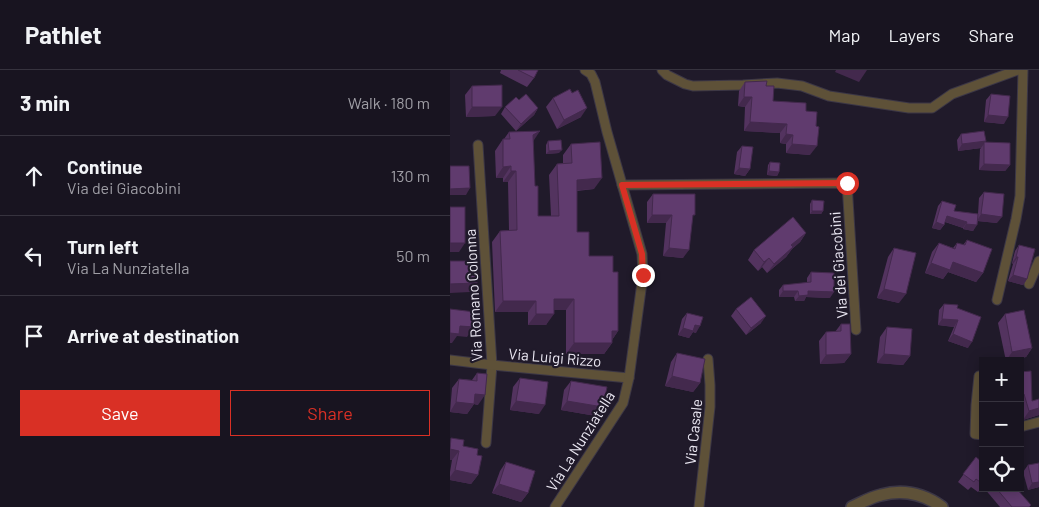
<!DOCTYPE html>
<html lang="en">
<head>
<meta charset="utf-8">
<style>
	:root { --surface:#181420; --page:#211d29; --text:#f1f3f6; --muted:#9f9ea5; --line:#36333e; --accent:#d93025 }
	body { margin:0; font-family:Barlow,sans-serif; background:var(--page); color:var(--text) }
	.controls { position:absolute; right:15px; bottom:15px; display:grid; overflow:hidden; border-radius:0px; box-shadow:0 2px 12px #0003 }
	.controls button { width:45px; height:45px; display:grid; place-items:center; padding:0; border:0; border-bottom:1px solid var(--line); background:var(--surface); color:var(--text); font:25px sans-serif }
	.stop { position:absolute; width:15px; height:15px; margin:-11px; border:4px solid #d93025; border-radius:50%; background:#fff }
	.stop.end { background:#d93025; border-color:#fff; box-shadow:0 1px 5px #0008 }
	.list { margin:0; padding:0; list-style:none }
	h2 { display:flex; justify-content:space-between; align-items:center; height:65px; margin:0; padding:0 20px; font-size:21px }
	h2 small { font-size:16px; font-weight:400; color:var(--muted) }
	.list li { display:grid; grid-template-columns:32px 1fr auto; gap:15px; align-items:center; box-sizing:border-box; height:80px; padding:0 20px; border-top:1px solid var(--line) }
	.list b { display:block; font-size:19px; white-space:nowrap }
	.list p { margin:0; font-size:16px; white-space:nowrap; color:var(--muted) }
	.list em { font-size:16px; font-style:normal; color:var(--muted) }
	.actions { display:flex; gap:10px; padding:15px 20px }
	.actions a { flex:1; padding:11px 0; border:1px solid var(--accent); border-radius:0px; text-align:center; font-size:18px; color:var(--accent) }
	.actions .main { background:var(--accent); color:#fff }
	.icon { flex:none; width:28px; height:28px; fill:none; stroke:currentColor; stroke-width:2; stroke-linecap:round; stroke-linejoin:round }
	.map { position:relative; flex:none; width:589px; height:437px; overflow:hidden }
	header { display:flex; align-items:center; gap:30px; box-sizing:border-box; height:70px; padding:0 25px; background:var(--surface); border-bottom:1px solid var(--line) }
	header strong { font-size:24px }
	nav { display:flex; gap:28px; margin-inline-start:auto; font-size:18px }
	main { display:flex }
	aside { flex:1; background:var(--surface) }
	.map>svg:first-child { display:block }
</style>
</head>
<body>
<header>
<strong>Pathlet</strong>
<nav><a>Map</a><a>Layers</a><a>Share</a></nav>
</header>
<main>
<aside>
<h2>3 min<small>Walk · 180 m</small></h2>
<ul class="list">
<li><svg class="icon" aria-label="ahead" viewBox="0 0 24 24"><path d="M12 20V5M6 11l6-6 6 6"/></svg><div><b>Continue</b><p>Via dei Giacobini</p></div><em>130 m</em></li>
<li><svg class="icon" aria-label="left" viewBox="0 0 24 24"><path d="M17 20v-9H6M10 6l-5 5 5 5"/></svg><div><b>Turn left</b><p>Via La Nunziatella</p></div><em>50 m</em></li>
<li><svg class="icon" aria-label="arrive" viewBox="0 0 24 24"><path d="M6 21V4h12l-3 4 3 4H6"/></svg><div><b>Arrive at destination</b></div></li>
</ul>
<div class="actions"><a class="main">Save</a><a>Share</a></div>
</aside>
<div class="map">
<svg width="589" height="437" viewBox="0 0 589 437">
	<rect width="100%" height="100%" fill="#201a2a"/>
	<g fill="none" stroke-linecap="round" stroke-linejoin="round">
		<g stroke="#3c3746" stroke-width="11">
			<g id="minor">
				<path d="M212,0L217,5L235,14L243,16L293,15L327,13L352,16L379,26L459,38H482L502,24L568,0"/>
				<path d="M28,75L42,295L36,373"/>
				<path d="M172,115L397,113L406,260"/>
				<path d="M579,214L589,191"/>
				<path d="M547,230L566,149L570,126L573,0"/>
				<path d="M0,290L42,295L179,308"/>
				<path d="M529,306L526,335L525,364L533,365"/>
				<path d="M570,357L589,352"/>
				<path d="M105,437L173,333L179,308L193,205L192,184L157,62L145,12L141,4L135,0"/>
				<path d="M249,437L260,337V315L258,289"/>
			</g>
		</g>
		<g stroke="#3c3746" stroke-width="14">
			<path id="tertiary" d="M402,437C411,433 421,427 431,425C453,419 474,424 492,437"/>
		</g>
		<use href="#minor" stroke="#5e5138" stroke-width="9"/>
		<use href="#tertiary" stroke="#5e5138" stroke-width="11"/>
	</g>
	<g fill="#53335f">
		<path d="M51,0H88L84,8L77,17L50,3Z"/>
		<path d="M295,12L316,16L323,31L356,41L360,85L336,83V74L330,73V63L294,61L295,37L288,36L289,21Z"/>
		<path d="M22,16L45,46L16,47L15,25Z"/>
		<path d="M541,24L554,54L534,52L536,30Z"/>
		<path d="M103,28L131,47L107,59L96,37Z"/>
		<path d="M69,30L88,38L84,45L66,61L51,44L55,37Z"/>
		<path d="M59,62L83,70L85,116L88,146H101L99,105L107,94L113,93V85L121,74L144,119L127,121V162L139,186L163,202L168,261L162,270V273L154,284H116V240H104L96,255H78V242H45L42,172L50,161L59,160L58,112H53V108H46L45,81L53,69H54Z"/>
		<path d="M511,64L535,72L560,95L555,101L529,100L530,79L531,78L508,81L507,70Z"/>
		<path d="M98,71L109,83L96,84V75Z"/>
		<path d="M292,76L300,99L295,106L284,104L287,82Z"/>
		<path d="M320,92L329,102L327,106L317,105L318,95Z"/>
		<path d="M534,122L547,153L528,151L523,161L513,159V158L495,152L494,155L490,160L482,158L488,136L492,131L504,141L528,144L529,128Z"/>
		<path d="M203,124L242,149L233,188L213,186L216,153H197V132Z"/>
		<path d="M362,130L373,141L371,144H360V134Z"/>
		<path d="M356,163L350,172L342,179L336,187L317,203L312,197L308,201L298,190L304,180Z"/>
		<path d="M517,170L533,203L526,212L498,202L493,209L475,203L482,182L489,173L503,178L507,173L513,175Z"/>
		<path d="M569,175L577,209L573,215L558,211L563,194L562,193L565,181Z"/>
		<path d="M444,178L449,233L427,228L438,187Z"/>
		<path d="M361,202L380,228L356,227L354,231H345L344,227H329V220L333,215L357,213V208Z"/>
		<path d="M494,234L507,238L518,278L498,271L504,257L488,255L489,240Z"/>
		<path d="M286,239L311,253L296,265L281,246Z"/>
		<path d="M237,243L246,263L243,262L239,268L228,265L232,249Z"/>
		<path d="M555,244L582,278L576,287L556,291L548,253Z"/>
		<path d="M391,254L401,284L394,293L370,294L369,271L376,262H385Z"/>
		<path d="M437,257L460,286L453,295L427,293L430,267Z"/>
		<path d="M227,283L250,313L243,322L215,316L221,292Z"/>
		<path d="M570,302L582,331L589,329V345L573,350L570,342Z"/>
		<path d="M27,303L28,335L24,334L17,344L0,342L2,318L9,309L22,310Z"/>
		<path d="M70,308L89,344L60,340L63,317Z"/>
		<path d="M121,311L153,337L146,346L111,340L114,320Z"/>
		<path d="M13,376L27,385L28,405L21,414L0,410V402L2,390H0Z"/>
		<path d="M526,387L533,393V417L528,422L521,417L518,420L508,412Z"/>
		<path d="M56,392L78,423L71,432L42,423L50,401Z"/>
		<path d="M578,395L589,417L578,420L573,402Z"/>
		<path d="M534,418H566L581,435L579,437H550Z"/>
	</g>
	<g fill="#43294d">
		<path d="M386,0H417L409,12L385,2Z"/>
		<path d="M294,27H302L295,37L288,36Z"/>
		<path d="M22,37H52L45,46L16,47Z"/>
		<path d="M88,38L84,45L66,61L71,54Z"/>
		<path d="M137,38L131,47L107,59L114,50Z"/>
		<path d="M538,45L558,47L554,54L534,52Z"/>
		<path d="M300,52L337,54L330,63L294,61Z"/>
		<path d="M90,61L82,73L83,65Z"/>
		<path d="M336,64L343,65L336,74L330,73Z"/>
		<path d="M536,71L531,78L508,81L512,74Z"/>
		<path d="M342,74L367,76L360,85L336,83Z"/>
		<path d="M112,80L109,83L96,84L99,81Z"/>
		<path d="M534,94L560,95L555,101L529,100Z"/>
		<path d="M61,96L53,108H46L53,97Z"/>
		<path d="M289,98L300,99L295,106L284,104Z"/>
		<path d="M61,101H66L58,112H53Z"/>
		<path d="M319,101L329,102L327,106L317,105Z"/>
		<path d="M152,108L144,119L119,121L127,110Z"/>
		<path d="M20,118L16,125H0V119Z"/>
		<path d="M362,141H373L371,144H360Z"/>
		<path d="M531,144L552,147L547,153L527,151Z"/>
		<path d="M202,145H222L216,153H197Z"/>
		<path d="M497,146L517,152L513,158L493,151Z"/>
		<path d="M486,152L494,155L490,160L482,158Z"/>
		<path d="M516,154L527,155L523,161L513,159Z"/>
		<path d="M356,163L350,172L342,179L336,187L317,203L324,194L341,175Z"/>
		<path d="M0,173H15L9,182H0Z"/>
		<path d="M219,178L239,180L233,188L213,186Z"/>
		<path d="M566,187H568L563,194L562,193Z"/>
		<path d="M319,188L312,197L308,201L314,192Z"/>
		<path d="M503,192L533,203L526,212L498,202L493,209L475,203L481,193Z"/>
		<path d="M563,205L577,209L573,215L558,211Z"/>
		<path d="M27,213L20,222L0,223V214Z"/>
		<path d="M434,219L456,224L449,233L427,228Z"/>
		<path d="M333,221H348L344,227H329Z"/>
		<path d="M358,221L384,222L380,228L356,227L354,231H345L349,226Z"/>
		<path d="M104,229H124L116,240H96Z"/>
		<path d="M53,231H86L78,242H45Z"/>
		<path d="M86,244H104L96,255H78Z"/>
		<path d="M316,246L311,253L296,265L301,258Z"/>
		<path d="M492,249L508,250L504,257L488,255Z"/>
		<path d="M245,255L250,256L246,263L243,262L239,268L228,265L233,258Z"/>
		<path d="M10,256L24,257L17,267L7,266L2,273H0V263Z"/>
		<path d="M162,261H168L160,273Z"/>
		<path d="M503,264L522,272L518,278L498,271Z"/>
		<path d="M124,273H162L154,284H116Z"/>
		<path d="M582,278L576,287L556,291L562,282Z"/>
		<path d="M401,284L394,293L370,294L376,285Z"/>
		<path d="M434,284L460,286L453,295L427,293Z"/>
		<path d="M222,306L250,313L243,322L215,316Z"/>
		<path d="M25,324L35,325L28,335L24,334L17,344L0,342L6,332Z"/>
		<path d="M66,331L95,335L89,344L60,340Z"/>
		<path d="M117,331L153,337L146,346L111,340Z"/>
		<path d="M589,338V345L573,350L579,341Z"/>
		<path d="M0,379L9,381L2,390H0Z"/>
		<path d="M5,400L28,405L21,414L0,410V407Z"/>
		<path d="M589,412V417L578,420L582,413Z"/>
		<path d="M49,414L78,423L71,432L42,423Z"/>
	</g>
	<g fill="#603b6e" stroke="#43294d">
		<path d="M68,0H88L84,8Z"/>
		<path d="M317,11L316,16H324L323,31L356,33V41L367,42L366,56L369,57L367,76L342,74L343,65L336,64L337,54L300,52L302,27H294L295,12Z"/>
		<path d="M52,15V37H22V16Z"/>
		<path d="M120,19L122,23L128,20L137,38L114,50L103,28Z"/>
		<path d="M76,24L88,38L71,54L55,37L66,27L69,30Z"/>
		<path d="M541,24L560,26L558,47L538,45Z"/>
		<path d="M90,61L83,65L85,116H88V146H109L107,94L122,93L121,74L150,72L152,108L127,110V162H139V186H163V202H168V261H162V273H124V229H104V244H86V231H53L50,161L67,160L66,101H61V96L53,97V69H60L59,62Z"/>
		<path d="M534,61L536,71L512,74L511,64Z"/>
		<path d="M111,70L112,80L99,81L98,71Z"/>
		<path d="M534,72L560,73V95L534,94Z"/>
		<path d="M292,76L303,77L300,99L289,98Z"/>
		<path d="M320,92L330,93L329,102L319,101Z"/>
		<path d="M0,96H19L20,118L0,119Z"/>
		<path d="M534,122L554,124L552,147L531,144Z"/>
		<path d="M203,124H245V145H243L239,180L219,178L222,145H202Z"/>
		<path d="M362,130L374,131L373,141H362Z"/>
		<path d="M492,131L506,135L504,141L528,144L527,155L516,154L517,152L497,146L494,155L486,152Z"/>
		<rect x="0" y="137" width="15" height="36"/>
		<path d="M343,147L356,163L341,175L343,177L324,194L319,188L314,192L304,180Z"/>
		<path d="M517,170L542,179L533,203L503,192L500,200L481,193L489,173L505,179L507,173L515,175Z"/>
		<path d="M569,175L585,179L577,209L563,205L568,187H566Z"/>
		<path d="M444,178L466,183L456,224L434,219Z"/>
		<path d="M0,191H26L27,213L0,214Z"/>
		<path d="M361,202L384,203V222L358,221V225L349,226L348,221H333V215L361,212Z"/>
		<path d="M301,227L316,246L301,258L286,239Z"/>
		<path d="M494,234L508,235L507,238L531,247L522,272L503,264L508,250L492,249Z"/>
		<path d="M0,239L25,242L24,257L10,256L9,264L0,263Z"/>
		<path d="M574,240L582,278L562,282L555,244Z"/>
		<path d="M237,243L253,247L250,256L245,255L243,261L233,258Z"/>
		<path d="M391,254H400L401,284L376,285V262L391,261Z"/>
		<path d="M437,257L462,259L460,286L434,284Z"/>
		<path d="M227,283L255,289L250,313L222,306Z"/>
		<path d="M581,301L582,331L589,329V338L579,341L574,324H570V302Z"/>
		<path d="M27,303L37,304L35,325L25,324L24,334L6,332L9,309L27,311Z"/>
		<path d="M70,308L98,312L95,335L66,331Z"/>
		<path d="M121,311L157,317L153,337L117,331Z"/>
		<path d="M1,368L14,370L13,376L28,379L27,385L32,386L28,405L5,400L9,381L0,379Z"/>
		<path d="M526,387L533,393V414L526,409L524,412L513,404Z"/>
		<path d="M56,392L85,401L78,423L49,414Z"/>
		<path d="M589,393V412L582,413L578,395Z"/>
		<path d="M546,418H566L581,435L579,437H562Z"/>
	</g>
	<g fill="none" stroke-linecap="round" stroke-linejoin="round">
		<path stroke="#d93025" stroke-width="6" d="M193,205L192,184L172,115L397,113"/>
	</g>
	<g text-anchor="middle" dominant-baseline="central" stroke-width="4.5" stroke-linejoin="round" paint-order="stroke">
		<g font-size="15" fill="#ebe8f3" stroke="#201a2a">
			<text transform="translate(388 195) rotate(-94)">Via dei Giacobini</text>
			<text transform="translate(23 225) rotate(-93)">Via Romano Colonna</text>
			<text transform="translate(105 287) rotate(5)">Via Luigi Rizzo</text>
			<text transform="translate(243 362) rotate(-84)">Via Casale</text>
			<text transform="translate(130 371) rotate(-58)">Via La Nunziatella</text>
		</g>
	</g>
</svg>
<div class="controls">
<button>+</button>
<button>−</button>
<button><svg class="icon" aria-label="locate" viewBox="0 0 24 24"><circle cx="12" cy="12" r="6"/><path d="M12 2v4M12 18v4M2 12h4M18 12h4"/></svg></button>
</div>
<div class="stop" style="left:397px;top:113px"></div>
<div class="stop end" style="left:193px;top:205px"></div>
</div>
</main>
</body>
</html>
